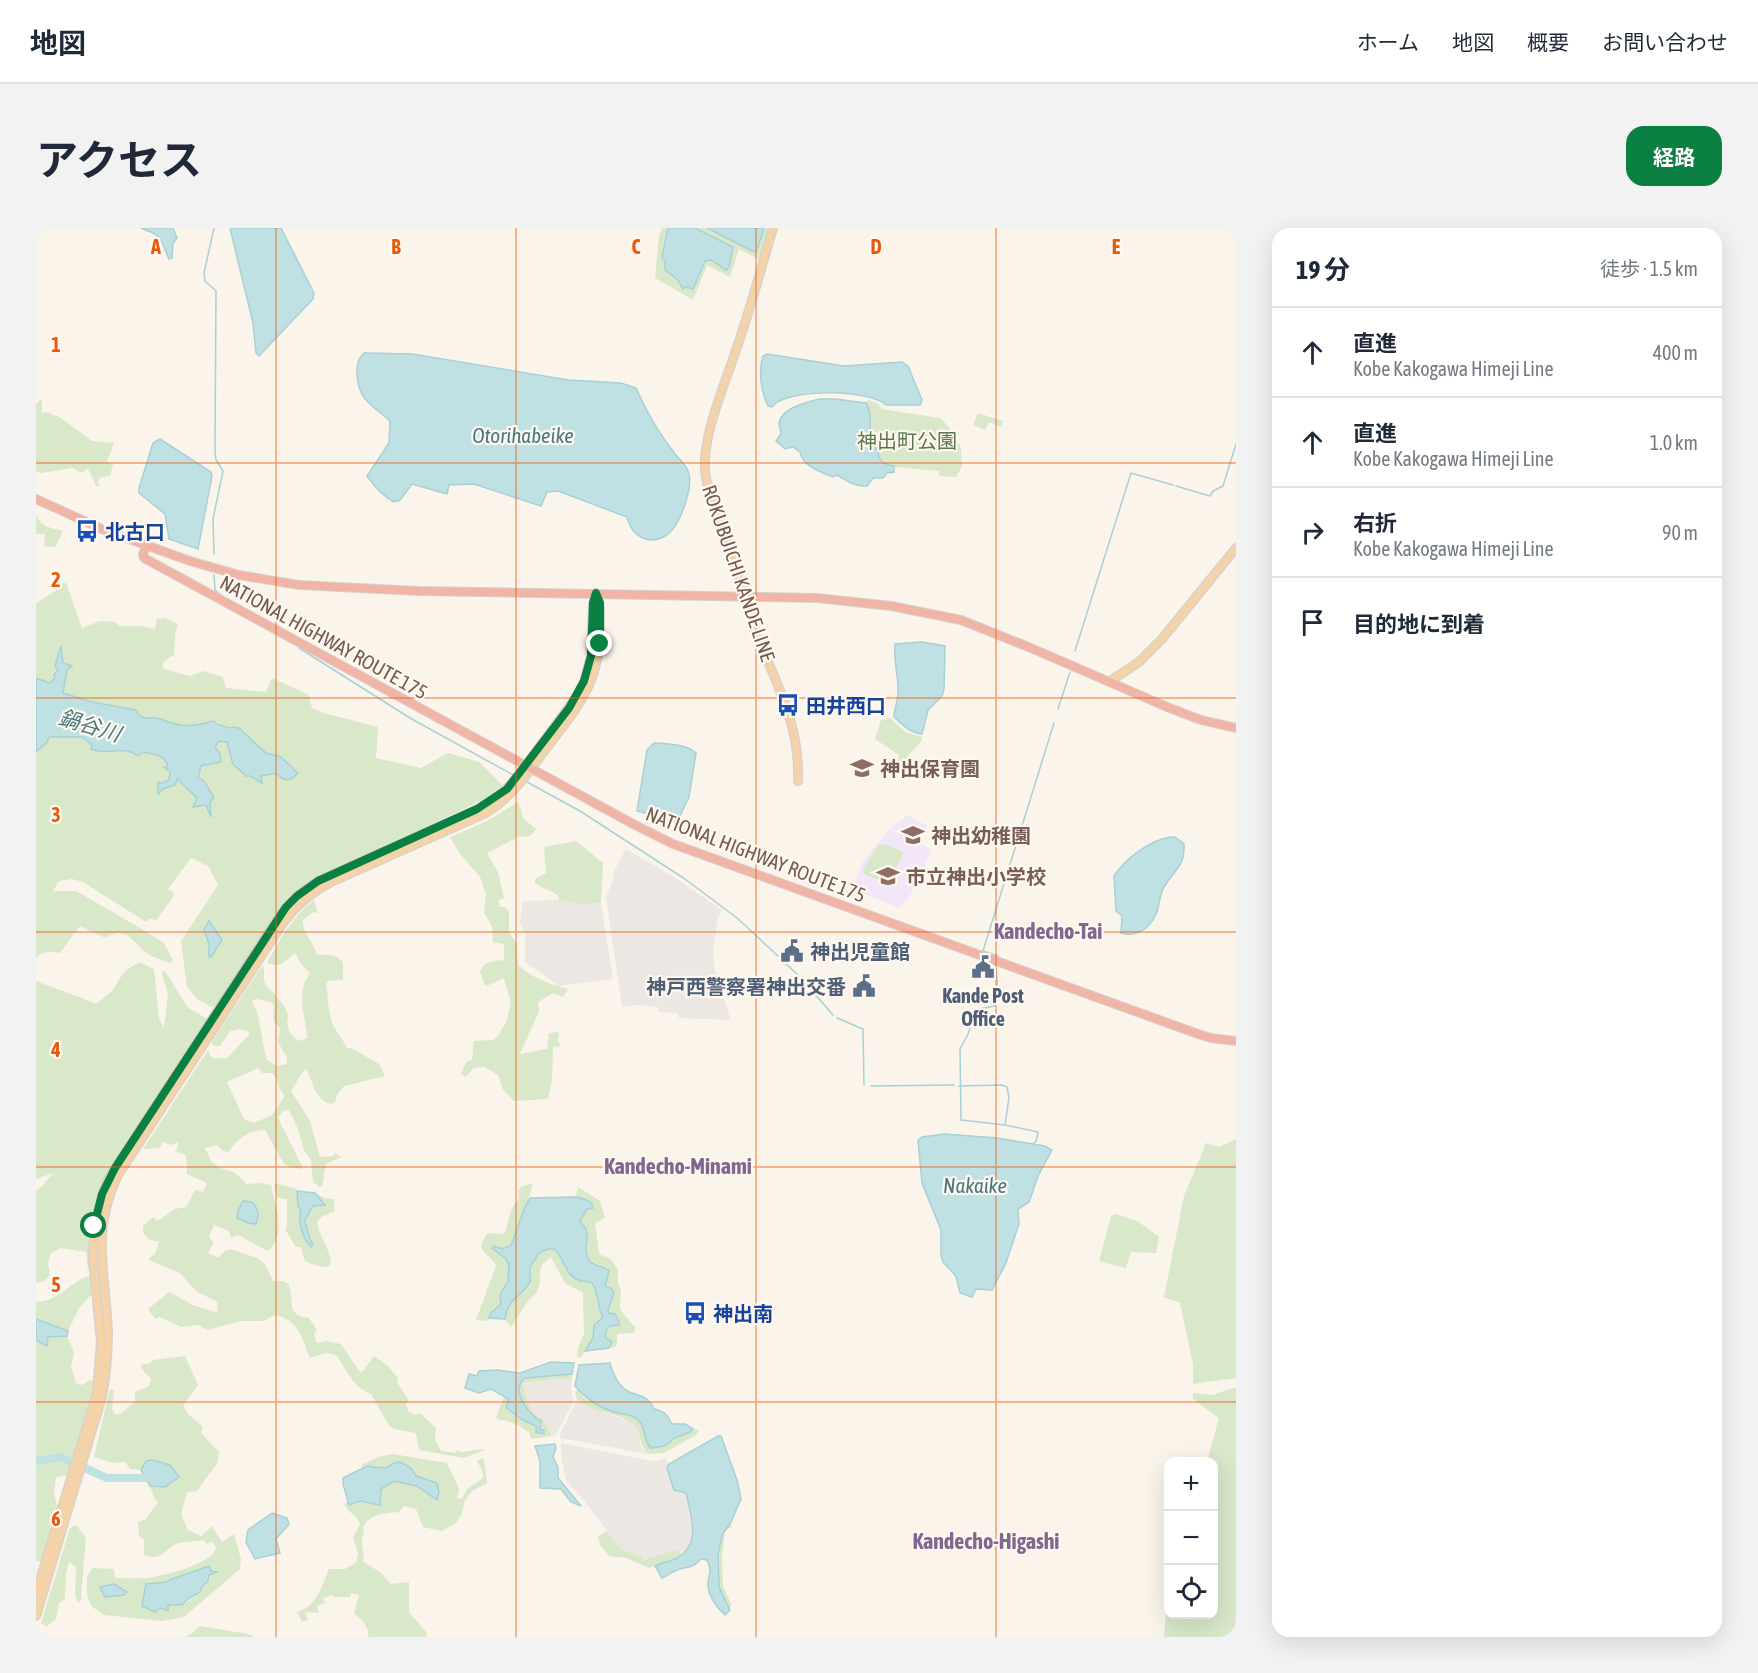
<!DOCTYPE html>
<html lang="ja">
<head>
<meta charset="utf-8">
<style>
	:root { --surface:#fff; --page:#f2f2f3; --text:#1f2937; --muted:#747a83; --line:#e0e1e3; --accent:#0b8043 }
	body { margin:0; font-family:"Asap Condensed","Noto Sans JP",sans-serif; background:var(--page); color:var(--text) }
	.controls { position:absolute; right:18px; bottom:18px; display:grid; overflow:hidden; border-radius:12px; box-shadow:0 6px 24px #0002 }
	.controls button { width:54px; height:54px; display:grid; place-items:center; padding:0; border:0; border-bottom:2px solid var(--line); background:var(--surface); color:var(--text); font:30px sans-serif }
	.stop { position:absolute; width:18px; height:18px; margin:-14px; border:4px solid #0b8043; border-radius:50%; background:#fff }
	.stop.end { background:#0b8043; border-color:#fff; box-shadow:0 2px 6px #0008 }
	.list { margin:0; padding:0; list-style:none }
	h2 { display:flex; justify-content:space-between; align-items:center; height:78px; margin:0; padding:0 24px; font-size:26px }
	h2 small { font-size:20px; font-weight:400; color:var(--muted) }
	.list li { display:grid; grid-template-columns:39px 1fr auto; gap:18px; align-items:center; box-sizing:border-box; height:90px; padding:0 24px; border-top:2px solid var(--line) }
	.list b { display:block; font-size:22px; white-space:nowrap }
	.list p { margin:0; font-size:20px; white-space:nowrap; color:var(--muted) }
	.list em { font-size:20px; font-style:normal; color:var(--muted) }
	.icon { flex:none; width:33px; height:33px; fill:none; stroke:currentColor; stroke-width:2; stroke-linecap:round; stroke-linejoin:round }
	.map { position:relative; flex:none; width:1200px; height:1409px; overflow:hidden; border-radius:18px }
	header { display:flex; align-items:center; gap:36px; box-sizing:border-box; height:84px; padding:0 30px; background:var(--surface); border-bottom:2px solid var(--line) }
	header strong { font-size:28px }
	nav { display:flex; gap:33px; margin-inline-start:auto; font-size:21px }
	.intro { display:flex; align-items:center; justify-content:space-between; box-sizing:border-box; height:144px; padding:0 36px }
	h1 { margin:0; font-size:42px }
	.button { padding:15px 27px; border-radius:18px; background:var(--accent); color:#fff; font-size:21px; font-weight:700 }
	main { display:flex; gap:36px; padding:0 36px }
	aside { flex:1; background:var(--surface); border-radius:18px; box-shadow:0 6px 24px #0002 }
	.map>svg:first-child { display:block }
</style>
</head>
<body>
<header>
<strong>地図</strong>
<nav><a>ホーム</a><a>地図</a><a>概要</a><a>お問い合わせ</a></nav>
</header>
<div class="intro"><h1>アクセス</h1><a class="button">経路</a></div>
<main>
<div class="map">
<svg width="1200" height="1409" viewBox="0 0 1200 1409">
	<rect width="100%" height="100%" fill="#fbf4eb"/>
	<g fill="#ede7e3">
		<path d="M590,621L635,647L686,682L682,689L677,724L679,744L695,792L643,790L641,785L623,784L622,779L600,777L586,779L570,669L578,650L577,645Z"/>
		<path d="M523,672L546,676L565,675L577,751L523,758L489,734V705L484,694L487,673Z"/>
		<path d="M536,1150L535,1163L538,1173L519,1208H516L509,1193L501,1188L495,1181L489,1167L487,1153Z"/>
		<path d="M541,1172L566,1184L597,1194L605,1207L604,1216L606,1220L612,1226L524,1210V1206Z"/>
		<path d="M525,1215L611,1232L621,1233L630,1230L633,1236L631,1241L650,1265L656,1289L657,1308L652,1320L645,1325L643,1322L624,1328L620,1327L609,1333L604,1329L585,1321L546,1270L530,1253L525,1228Z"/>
	</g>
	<path fill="#f1e7f8" d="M873,587L891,598L882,614L880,613L896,622L874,668L863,680L817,661L826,635L854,600Z"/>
	<g fill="#d8e8c9" fill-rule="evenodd">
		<path d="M626,0H632L626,29L642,52L654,61L669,33L675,32L697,19L659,0H671L718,24L721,22L728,0H734L724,32L703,21L694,49L671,37L657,72L619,50L623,7Z"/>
		<path d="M5,171L6,172V185L12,184L17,187L22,188L56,213L78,215L71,233L77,236L74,248L65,249L62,254L64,258H60L52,240L46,245L37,240L5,245L0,243V177Z"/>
		<path d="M832,172L841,175L846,181L904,190L914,200L925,220L926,238L920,249L903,248V243L859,239L855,236L847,235L842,228L843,224C828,210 836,196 832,177L830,175Z"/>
		<path d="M942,185L967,193L965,199L953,194L949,202L937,197Z"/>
		<path d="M0,287C5,299 15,300 27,303L19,319L8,318L9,306H0Z"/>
		<path d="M26,355H30L46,400L64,393L79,394L83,398H104L119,401L121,391L129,390L142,396L139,406L138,427L128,433L126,439L128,441L154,448L167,443L187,449L190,460L230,464L236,450L273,467L276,480L288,485L342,499L340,530L385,540L412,525L443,534L466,557L457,567L272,655L249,674L181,777L175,779L161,771L151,759L145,713L182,657L172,638L155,630L132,661L139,666L120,693L114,690L110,694L47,654L36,651L23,653L17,663H40L111,704L128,715L137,733L134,735C127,732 117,730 111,725C96,715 91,696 69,710L44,698L24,725C14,723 6,722 0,731V524L11,514L12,509H46L68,525C80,524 121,520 129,530C131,532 132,537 132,539H129L134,544L133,552L123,554V565C128,560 135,557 141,551L170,577L174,587V574L162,550L164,538L184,526L179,519L180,515L184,513L191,514L198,537L210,548H214L225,555V548L240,544L245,529L230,525L211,506L197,499L193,500L178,493L156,499L147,498L120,490L109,492L103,488L100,482L56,474L27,465L31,442L36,438L27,435V427L19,450L14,455L0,450V375L24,360Z"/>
		<path d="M854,490L871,505L887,509L884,515L871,528L873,535L861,539L863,527L839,511L845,492Z"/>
		<path d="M482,574L488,591L500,601L494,608L482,609L451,625L462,644L468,670L462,673L464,679H469L473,684V704L481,716L482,737C496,750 514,756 532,761L527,769L517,765L502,774L503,783L484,826L511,821L513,805L523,804L522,813L525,818L517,819L516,853L512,871L478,873L467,862L462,847L448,839L437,840L430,849L425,846L430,834L436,832L438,813L457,812L462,808L471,792L475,775L468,750L451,758L449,757L444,744C448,733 457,733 468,732V716L457,714L456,699L448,684L450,666L444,649L424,626L414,609L451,593Z"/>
		<path d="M540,613L567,635L565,675L546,676L523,672L522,668C514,661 507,661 499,655V651L510,645L508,619Z"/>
		<path d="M848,616L868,624L852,656L828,646L827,641L842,618Z"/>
		<path d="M278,672L282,685L278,684L267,692C266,704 277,714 281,726L299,728L307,734V752L291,753L290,756C292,768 292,783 296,795C300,804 307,811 311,820H315L343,836L349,848L308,858L301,867L299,874L295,876C278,871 278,855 270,841C262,847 261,856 255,863L274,893L284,929L298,928V925L306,929L290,936L286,958L284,959L277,954L275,932L268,922L262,901L253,882L247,883L242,890L266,938L265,941L253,939L248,936L229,902C215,901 199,912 193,924L187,923L181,917L169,920L175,933L186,941L198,944L211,956L224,955L235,957C239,980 252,1004 232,1023C221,1018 212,1012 202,1007L195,1010L193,1003L178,997L173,1010L178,1014L172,1025L182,1030L189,1023L195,1021L221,1030L229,1036L237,1053H248L253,1057C259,1074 249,1087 273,1090L281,1102L278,1106L281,1115L290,1113L305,1116L324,1144L327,1143L338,1128L351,1137L362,1150L361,1154L373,1173L370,1176L373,1184L381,1187L384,1185L400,1200L399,1212L405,1223L420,1225L421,1222L425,1224L447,1221L449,1222L428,1230L383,1222L380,1205L358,1201L352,1196L335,1166L325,1161L317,1153L300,1127L289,1125L274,1130C265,1109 263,1091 238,1087L228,1093H206L171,1102L163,1097L145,1099L123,1089L119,1091L112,1081L133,1064L157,1077L181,1085L182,1074L161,1064L144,1045L115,1033L113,1030L119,1026L123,1014L112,1011L107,1004V998L117,989L121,993L139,981L150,979L159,962L167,964L171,955L151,946L150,927L139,923L142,920V914L135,917L127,914L124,920L107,921L172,822L176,830H191L213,807L214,804L203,801L194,803L184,818H178L175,815L226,738L228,740V753L231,759L238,765L248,778L252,787L251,796L254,805L262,813L271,810C270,789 259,764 274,745L265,736L259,725C247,733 248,741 231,735C244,711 256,689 278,672ZM222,771L234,774L238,778L237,791L244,801L242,814L251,830V836L240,838L230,831L222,787L216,773ZM222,840L226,845H237L248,869L236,887L218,895L208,891L191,854Z"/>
		<path d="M103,734L118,741L123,791L128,800L132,765L126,747V744L129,743L152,780L170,790L169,797L67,953C56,983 51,1010 56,1042H52L50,1024L24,1020L14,1026L12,1035L14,1047L8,1053L0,1055V963L8,956L17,945L0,951V753C20,761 40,767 60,776L76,763L88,744Z"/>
		<path d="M1200,911V1150L1157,1156V1136L1144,1075L1128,1069L1148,968L1170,915L1183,919Z"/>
		<path d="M238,955L259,960C262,966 261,976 265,982C261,996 268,1007 276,1017C271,1009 272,999 268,994L277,978L288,977L279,965L289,970L298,971L299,983L285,989L281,994C282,1010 318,1055 269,1033L265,1019H260L249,1001L251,999V971L241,970Z"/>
		<path d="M496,955C496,964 492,970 489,979C484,991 480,1005 475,1017L473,1020L458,1022C489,1038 464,1055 465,1076L455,1085L452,1093L440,1092L460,1038C457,1029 447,1028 445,1017L451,1005L468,1006C474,994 472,980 483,971L482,964L485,959Z"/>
		<path d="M542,959L564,973L569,990L559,995L563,1026L575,1031L582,1042V1056L585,1062L584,1080L588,1087L599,1099L598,1105L581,1106V1117L576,1120H573L576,1114L569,1108L570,1103L577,1097L572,1082L575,1073L569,1058L572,1046L568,1039L560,1038L551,1029L550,1001L544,994L551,981L540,969Z"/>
		<path d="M1081,986L1103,994L1123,1009L1120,1025L1095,1024L1090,1040L1063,1033L1075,988Z"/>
		<path d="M513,1021H518C528,1029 530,1047 542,1052C546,1054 552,1053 556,1055C564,1066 560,1078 567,1089L558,1097L557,1110L545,1130L541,1129L542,1120L548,1106L547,1065L529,1055L515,1029C496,1042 509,1047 501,1063C499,1067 494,1070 491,1074C486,1082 481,1091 475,1099L469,1091C472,1073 486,1065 495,1051C492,1037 498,1037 503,1025Z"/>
		<path d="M56,1047L58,1064L43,1080L32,1103L0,1091V1074C23,1074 35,1052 56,1047Z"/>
		<path d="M16,1107L31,1108L38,1124L35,1139L40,1155L46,1157L54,1152L59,1154L34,1247L20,1249L18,1265L21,1279L5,1334L0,1333V1112L10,1118L12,1109Z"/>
		<path d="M149,1128L162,1157L147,1178L152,1186L167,1199L165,1205L183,1224L182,1234L161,1263L151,1264L145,1286L152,1302L165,1308L176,1298L186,1314L198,1306L205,1331L204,1341L148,1389L126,1393L68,1387L55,1378L51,1367V1349L56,1340L78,1341L79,1350C90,1350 102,1351 112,1350C129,1347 173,1337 180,1321L178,1316L175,1314L171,1316L167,1312C158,1314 145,1313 138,1317C127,1324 124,1333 108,1327V1312L103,1308L102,1294L109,1292L122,1274L118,1269L114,1258L120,1259L106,1239L105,1242L94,1241L89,1234L77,1235L58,1229L74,1161L78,1162L76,1181L80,1187L86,1185L99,1173V1164L113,1158L115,1151L105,1140L106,1136H113L117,1132ZM173,1339L175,1343L162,1364L150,1375L143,1378L131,1377L132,1383L124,1380L119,1384L106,1378L120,1354L132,1355Z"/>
		<path d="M536,1146V1150L487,1154L489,1167L495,1181L501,1188L509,1193L516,1208L495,1211L493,1204C484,1198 475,1192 463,1192L460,1189L468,1169L474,1171L470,1179L485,1191L500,1198V1203L504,1202L505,1193C492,1186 481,1169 484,1154L489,1150Z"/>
		<path d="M1200,1159V1409H1128L1132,1357V1386H1178V1234L1171,1233L1183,1190L1157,1171V1165L1176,1167Z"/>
		<path d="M542,1161L547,1169L577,1184L599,1188L607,1197L617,1220L627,1219L636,1211L654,1204L657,1201L663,1202L660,1207L628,1225L612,1226C602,1215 607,1207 598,1197C591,1189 572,1185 563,1183C556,1181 548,1176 541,1172L539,1164Z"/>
		<path d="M357,1226L411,1235L423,1261L421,1270L426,1271L431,1261L447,1250V1244L441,1233L446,1230L448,1232L451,1255L436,1263L429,1272L425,1288L419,1296L406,1303L387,1299L380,1281L368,1278L363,1284C350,1285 333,1286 327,1299C329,1306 326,1307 326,1314C326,1321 329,1325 327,1333L345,1345L355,1356L373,1354V1384L391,1405L390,1409H332C334,1399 325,1391 318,1386L323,1367L315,1365L314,1369H299L296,1367L287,1370L289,1375L281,1378L283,1385L269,1384L272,1392L266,1394L261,1384C281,1378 286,1358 293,1341H309L320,1335L322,1325L317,1310L324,1296C321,1288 313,1285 308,1276L312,1274L314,1277L321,1273L333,1276L345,1274V1261L358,1253C374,1253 389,1261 399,1272L401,1255L380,1248L375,1240L356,1235C346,1243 337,1236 326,1239L325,1237L342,1229Z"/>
		<path d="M694,1296L696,1300L691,1301L689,1304L686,1328L687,1358L696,1378L693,1379C690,1373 686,1368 684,1362C679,1346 681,1307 694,1296Z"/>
		<path d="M40,1297L50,1310L45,1368L46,1371L42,1375L39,1368L40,1339L33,1334L30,1345L29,1371L23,1375L20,1391L10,1399L5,1395L34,1300Z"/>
		<path d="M571,1303L585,1321L605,1329L609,1333C614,1327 633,1325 643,1322L645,1325L642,1329L613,1340L590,1330L573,1328L564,1317L562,1308Z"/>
		<path d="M164,1398L212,1406L218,1409H149L155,1406Z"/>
	</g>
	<g fill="#c0e1e4" stroke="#a7d1d5" stroke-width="1.5">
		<path d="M105,0H137L141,10L137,15L136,30L133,31C128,21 127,9 115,4C112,3 108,2 105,0Z"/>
		<path d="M194,0H245L278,65L277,71L223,128L220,125L217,95Z"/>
		<path d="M632,0H659L697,19L693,39L690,42L675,32L669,33L657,61L650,59L647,61L642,52L629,42V33L626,29Z"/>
		<path d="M671,0H728L721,22L718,24Z"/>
		<path d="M328,125L376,126L532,152L585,155L600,160C611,185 623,206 640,227C645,233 652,239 653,246C656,260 648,282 641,295C628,319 598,318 591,289L522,263L511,264L505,278L438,256L413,257L411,266L376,256L364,272L358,274C347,268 338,258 331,248L353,215L354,193C337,177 323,174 321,147C321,138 321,132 328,125Z"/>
		<path d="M731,126L808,138L866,134L872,138L886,172L884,177H850C835,161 748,160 736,179L732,178C725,163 722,144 727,128Z"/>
		<path d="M784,171H799L830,175C841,193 825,208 843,224L842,228L847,235L858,238V244L851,245L847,250H837L831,258C817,259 811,252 801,247L797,249C785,244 766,238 764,224L757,219L749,221L740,213L745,206C745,203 744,200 743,197C743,180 772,174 784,171Z"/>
		<path d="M124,211L175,244L176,248L162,321L133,311L129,286L103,265V260L117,215Z"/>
		<path d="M886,414L909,418L908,461L906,468L892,482L886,506C874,505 867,497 858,489C858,481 862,473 862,465C863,448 857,434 859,416Z"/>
		<path d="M25,418L27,435L36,438L31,442L27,465L56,474L100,482C105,493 110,489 120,490C129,492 136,496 144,497C155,499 167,496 178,493L181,496L193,500L197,499L203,500L230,525L245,529L262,545C254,554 248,554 240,545L225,548L226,555L214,548H210L197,536L191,514L183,513L179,519L184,526L185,534L165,538L162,550L168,553L178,570L174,574L175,589L170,577L157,579L161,570L141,551L139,557L127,561L122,566V554L126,555L133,552L134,544L128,539H132C128,525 119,527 107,524L102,528C88,517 71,528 55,521L56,517L46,509H13L11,514L0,524V450L14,455L19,450L18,447L22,442L19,438Z"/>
		<path d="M618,515C631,516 650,516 660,525L653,569L641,594L601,583L611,522Z"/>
		<path d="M1135,609H1139L1148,616C1149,639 1138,642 1128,659C1123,667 1124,677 1120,686C1114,700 1100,710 1085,705L1086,688L1080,683L1078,648C1090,630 1114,612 1135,609Z"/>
		<path d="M173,693L186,712L175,729H173V716L168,702Z"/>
		<path d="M908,906L961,910L1009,918L1016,922L1002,948L993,974L982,981L983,996L970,1035L956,1062L940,1061L936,1069L924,1065L920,1048L907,1034L905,1028V1002L886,955L882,912L886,909Z"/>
		<path d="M261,963L279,965L289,977L277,978L268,994C272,999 271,1008 277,1017L275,1019C267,1011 261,993 265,982L262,978Z"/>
		<path d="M540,969C546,971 557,972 557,980L551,981L544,994C546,997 549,998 550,1001C554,1012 545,1025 555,1034C561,1040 567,1037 573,1043L569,1058L575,1060L578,1065L572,1082L573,1085L579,1086L583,1094V1097L574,1098L570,1103L569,1109L576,1114L573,1120L549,1123L557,1110L558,1097L567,1089C560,1078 564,1066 556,1055C552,1053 546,1054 542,1052C529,1047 528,1029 518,1021H512L503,1025C501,1030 495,1035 494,1041C493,1045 495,1050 494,1054C485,1069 471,1071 469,1091L453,1090L455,1085L465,1076L464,1067L472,1053L473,1037L470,1031L456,1020L458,1018L467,1021L475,1017C482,1002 485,984 494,970Z"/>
		<path d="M207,973L216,974C223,981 223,987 220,996L212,995L201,990L202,983Z"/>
		<path d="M0,1091L32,1103L31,1108L12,1109L11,1118L0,1112Z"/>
		<path d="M515,1134L538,1135L536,1146L489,1150C474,1162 492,1186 505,1193L504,1202H508V1206L500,1204V1198L485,1191L470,1179L473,1171L455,1161L443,1165L429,1160L433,1146L441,1148L443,1143L461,1142L484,1145Z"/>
		<path d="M574,1135C577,1146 583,1161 596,1165C605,1168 614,1170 618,1181C628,1183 631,1186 636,1196H649L657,1201L654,1204L636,1211C632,1219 623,1219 615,1220C606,1212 611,1199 601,1191C595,1186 585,1186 578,1184C561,1179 550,1171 539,1158L543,1137Z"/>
		<path d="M682,1208H685L701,1252L705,1271L694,1296L687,1305L682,1326L683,1359L694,1382L689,1387C681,1380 672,1368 672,1356C672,1344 677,1347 671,1332L665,1331C653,1343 653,1337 641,1342C635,1344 632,1348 626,1350L619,1338C626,1335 635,1333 641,1330C666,1316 655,1287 650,1265L638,1262L631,1240L633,1236Z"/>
		<path d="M519,1216L520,1220L517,1229L522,1240V1250L545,1278L535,1274L525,1261L504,1260V1233L499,1218Z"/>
		<path d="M116,1232L134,1237L143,1249L129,1259L114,1258L105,1242L110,1233Z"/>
		<path d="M364,1234L375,1240L380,1248L401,1255L403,1264L401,1272L381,1258L358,1253L345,1261L344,1277L324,1273L313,1277L307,1256V1250L331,1238C337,1239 344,1241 351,1239C356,1237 357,1234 364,1234Z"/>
		<path d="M236,1285L251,1290L253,1296L240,1311L244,1325L219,1331L210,1314L212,1302Z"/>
		<path d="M173,1338L175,1343L181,1344L173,1347L172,1353L166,1358L164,1364L153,1370L146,1377H132V1383L124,1380L119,1384L106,1378L110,1356L131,1354L134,1352Z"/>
		<path d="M78,1356L91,1364L88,1367L69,1369L64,1359Z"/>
	</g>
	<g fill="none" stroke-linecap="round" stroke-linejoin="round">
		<g stroke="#a7d1d5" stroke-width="1.5">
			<path d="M178,0L168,45L169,53L180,63L179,222L180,232L187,243L177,291L178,326"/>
			<path d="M1140,258L1174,268L1177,263L1187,258L1200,216"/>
			<path d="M178,347L179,362L187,369"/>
			<path d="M263,420L374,490L479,548"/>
			<path d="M1039,423L1095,245L1137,257"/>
			<path d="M1022,481L1034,444"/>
			<path d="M489,553L544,583L649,651L701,690L742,728"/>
			<path d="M962,728L947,723L1018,495"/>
			<path d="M749,735L762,747"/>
			<path d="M960,738L962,764L961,772L958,778L943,781L938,788L932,806L924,821L925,892L969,897L1002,904L1000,913L997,916"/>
			<path d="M765,750L797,787"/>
			<path d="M801,790L827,801L828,857"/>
			<path d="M835,858L918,857"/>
			<path d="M923,858L966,857L971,859L973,870L969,896"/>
		</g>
		<path stroke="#c0e1e4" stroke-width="8" d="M0,1233L24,1229L71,1250H120"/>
		<g stroke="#d8d1ce" stroke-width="10">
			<g id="major">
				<path d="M737,0C725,41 714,82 700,122C689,156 667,206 669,240C670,263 682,284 689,306C701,341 710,379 724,414C743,462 764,499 762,553"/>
				<path d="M1073,454L1103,434L1126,411L1200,320"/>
				<path d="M0,1365L61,1165L65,1113L57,1031L58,998L71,953L241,691L261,668L282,653L442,581L462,569L480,551L541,468L548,454L555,428L557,375L560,365"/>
				<path d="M0,1388L66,1169C70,1148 72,1127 72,1105C70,1045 54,1006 82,947L245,698C258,679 273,666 293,655L450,585C476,569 491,546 509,522C541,480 564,456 564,401C564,388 565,377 560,365"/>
			</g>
		</g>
		<g stroke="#d8d1ce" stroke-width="10">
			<g id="highway">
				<path d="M0,271L68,302L154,333L203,347L263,357L383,363L781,370L855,378L925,392L995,420L1131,479L1165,492L1200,500"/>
				<path d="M111,317L107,326L108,330L599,597L637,616L1162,806L1175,810L1200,813"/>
			</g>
		</g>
		<use href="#major" stroke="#f4d3a9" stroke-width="7"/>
		<use href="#highway" stroke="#f0b5a7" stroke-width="8"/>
	</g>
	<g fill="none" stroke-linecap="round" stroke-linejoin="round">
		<path stroke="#0b8043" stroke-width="8" d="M58,998L66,966L79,940L250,679L261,668L282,653L441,581L471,561L533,480L548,453L555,428L557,375L560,365L564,375V416"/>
	</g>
	<path fill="none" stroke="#e8590c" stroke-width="1.5" stroke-opacity="0.55" d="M240,0V1409M480,0V1409M720,0V1409M960,0V1409M0,235H1200M0,470H1200M0,704H1200M0,939H1200M0,1174H1200"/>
	<defs>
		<g id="bus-bare" transform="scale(1.8)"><path d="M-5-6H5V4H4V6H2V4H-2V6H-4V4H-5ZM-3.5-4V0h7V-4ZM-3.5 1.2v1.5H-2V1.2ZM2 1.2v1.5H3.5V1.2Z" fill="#1a4fb4" stroke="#fef8f1" stroke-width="2.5" paint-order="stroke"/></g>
		<g id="school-bare" transform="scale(1.8)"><path d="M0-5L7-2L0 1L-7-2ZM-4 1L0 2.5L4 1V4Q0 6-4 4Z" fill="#8d6e63" stroke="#fef8f1" stroke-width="2.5" paint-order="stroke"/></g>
		<g id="civic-bare" transform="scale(1.8)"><path d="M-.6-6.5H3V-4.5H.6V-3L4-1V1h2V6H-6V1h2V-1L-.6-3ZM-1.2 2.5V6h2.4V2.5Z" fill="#5c6f8a" stroke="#fef8f1" stroke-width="2.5" paint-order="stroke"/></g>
	</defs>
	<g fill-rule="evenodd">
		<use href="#bus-bare" x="51" y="303"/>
		<use href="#bus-bare" x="752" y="477"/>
		<use href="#school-bare" x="826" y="540"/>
		<use href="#school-bare" x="877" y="607"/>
		<use href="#school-bare" x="852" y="648"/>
		<use href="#civic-bare" x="756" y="723"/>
		<use href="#civic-bare" x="947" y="739"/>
		<use href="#civic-bare" x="828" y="758"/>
		<use href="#bus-bare" x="659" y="1085"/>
	</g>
	<g text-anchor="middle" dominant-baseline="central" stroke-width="4.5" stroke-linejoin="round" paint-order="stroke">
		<g font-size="20" fill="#5a7948" stroke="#fef8f1">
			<text x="871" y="212">神出町公園</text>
		</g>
		<g font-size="20" font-weight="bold" fill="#164399" stroke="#fef8f1" text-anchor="start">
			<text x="69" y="303">北古口</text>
			<text x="770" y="477">田井西口</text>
			<text x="677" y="1085">神出南</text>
		</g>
		<g font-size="20" fill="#755a4f" stroke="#fef8f1">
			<text transform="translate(703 345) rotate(71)">ROKUBUICHI KANDE LINE</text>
			<text transform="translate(288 409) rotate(29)">NATIONAL HIGHWAY ROUTE 175</text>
			<text transform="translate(720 626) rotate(21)">NATIONAL HIGHWAY ROUTE 175</text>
		</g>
		<g font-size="20" font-weight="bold" fill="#785e54" stroke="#fef8f1" text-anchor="start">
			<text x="844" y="540">神出保育園</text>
			<text x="895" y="607">神出幼稚園</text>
			<text x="870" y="648">市立神出小学校</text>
		</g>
		<g font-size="20" font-weight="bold" fill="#4e5e75" stroke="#fef8f1" text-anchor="start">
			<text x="774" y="723">神出児童館</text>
			<text x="810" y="758" text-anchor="end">神戸西警察署神出交番</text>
			<text x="947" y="767" text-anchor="middle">Kande Post<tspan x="947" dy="23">Office</tspan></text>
		</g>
		<g font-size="21" font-style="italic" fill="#47797f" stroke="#fef8f1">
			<text x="487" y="207">Otorihabeike</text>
			<text transform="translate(54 497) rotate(17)">鍋谷川</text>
			<text x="939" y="957">Nakaike</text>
		</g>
		<g font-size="22" font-weight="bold" fill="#806790" stroke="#fef8f1">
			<text x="1012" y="703">Kandecho-Tai</text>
			<text x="642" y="938">Kandecho-Minami</text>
			<text x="950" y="1313">Kandecho-Higashi</text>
		</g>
	</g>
	<g font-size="20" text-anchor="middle" font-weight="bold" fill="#e8590c" stroke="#fef8f1" stroke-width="4.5" stroke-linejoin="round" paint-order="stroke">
		<text x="120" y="26">A</text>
		<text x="360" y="26">B</text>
		<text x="600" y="26">C</text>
		<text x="840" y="26">D</text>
		<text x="1080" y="26">E</text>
		<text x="20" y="124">1</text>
		<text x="20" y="359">2</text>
		<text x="20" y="594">3</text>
		<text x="20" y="829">4</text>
		<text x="20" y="1064">5</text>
		<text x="20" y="1298">6</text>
	</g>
</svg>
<div class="controls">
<button>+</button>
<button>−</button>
<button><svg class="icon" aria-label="locate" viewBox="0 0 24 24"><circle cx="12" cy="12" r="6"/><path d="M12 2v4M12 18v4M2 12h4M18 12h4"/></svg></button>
</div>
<div class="stop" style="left:58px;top:998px"></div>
<div class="stop end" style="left:564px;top:416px"></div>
</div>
<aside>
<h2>19 分<small>徒歩 · 1.5 km</small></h2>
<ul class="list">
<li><svg class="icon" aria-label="ahead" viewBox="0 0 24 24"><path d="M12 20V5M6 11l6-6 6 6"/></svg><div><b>直進</b><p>Kobe Kakogawa Himeji Line</p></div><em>400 m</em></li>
<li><svg class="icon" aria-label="ahead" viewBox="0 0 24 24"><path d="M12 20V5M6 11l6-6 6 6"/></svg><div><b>直進</b><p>Kobe Kakogawa Himeji Line</p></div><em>1.0 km</em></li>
<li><svg class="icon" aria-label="right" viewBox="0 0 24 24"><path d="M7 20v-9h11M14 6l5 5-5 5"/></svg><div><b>右折</b><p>Kobe Kakogawa Himeji Line</p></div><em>90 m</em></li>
<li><svg class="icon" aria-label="arrive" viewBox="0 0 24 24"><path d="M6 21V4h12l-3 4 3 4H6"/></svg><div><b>目的地に到着</b></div></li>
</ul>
</aside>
</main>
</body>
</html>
